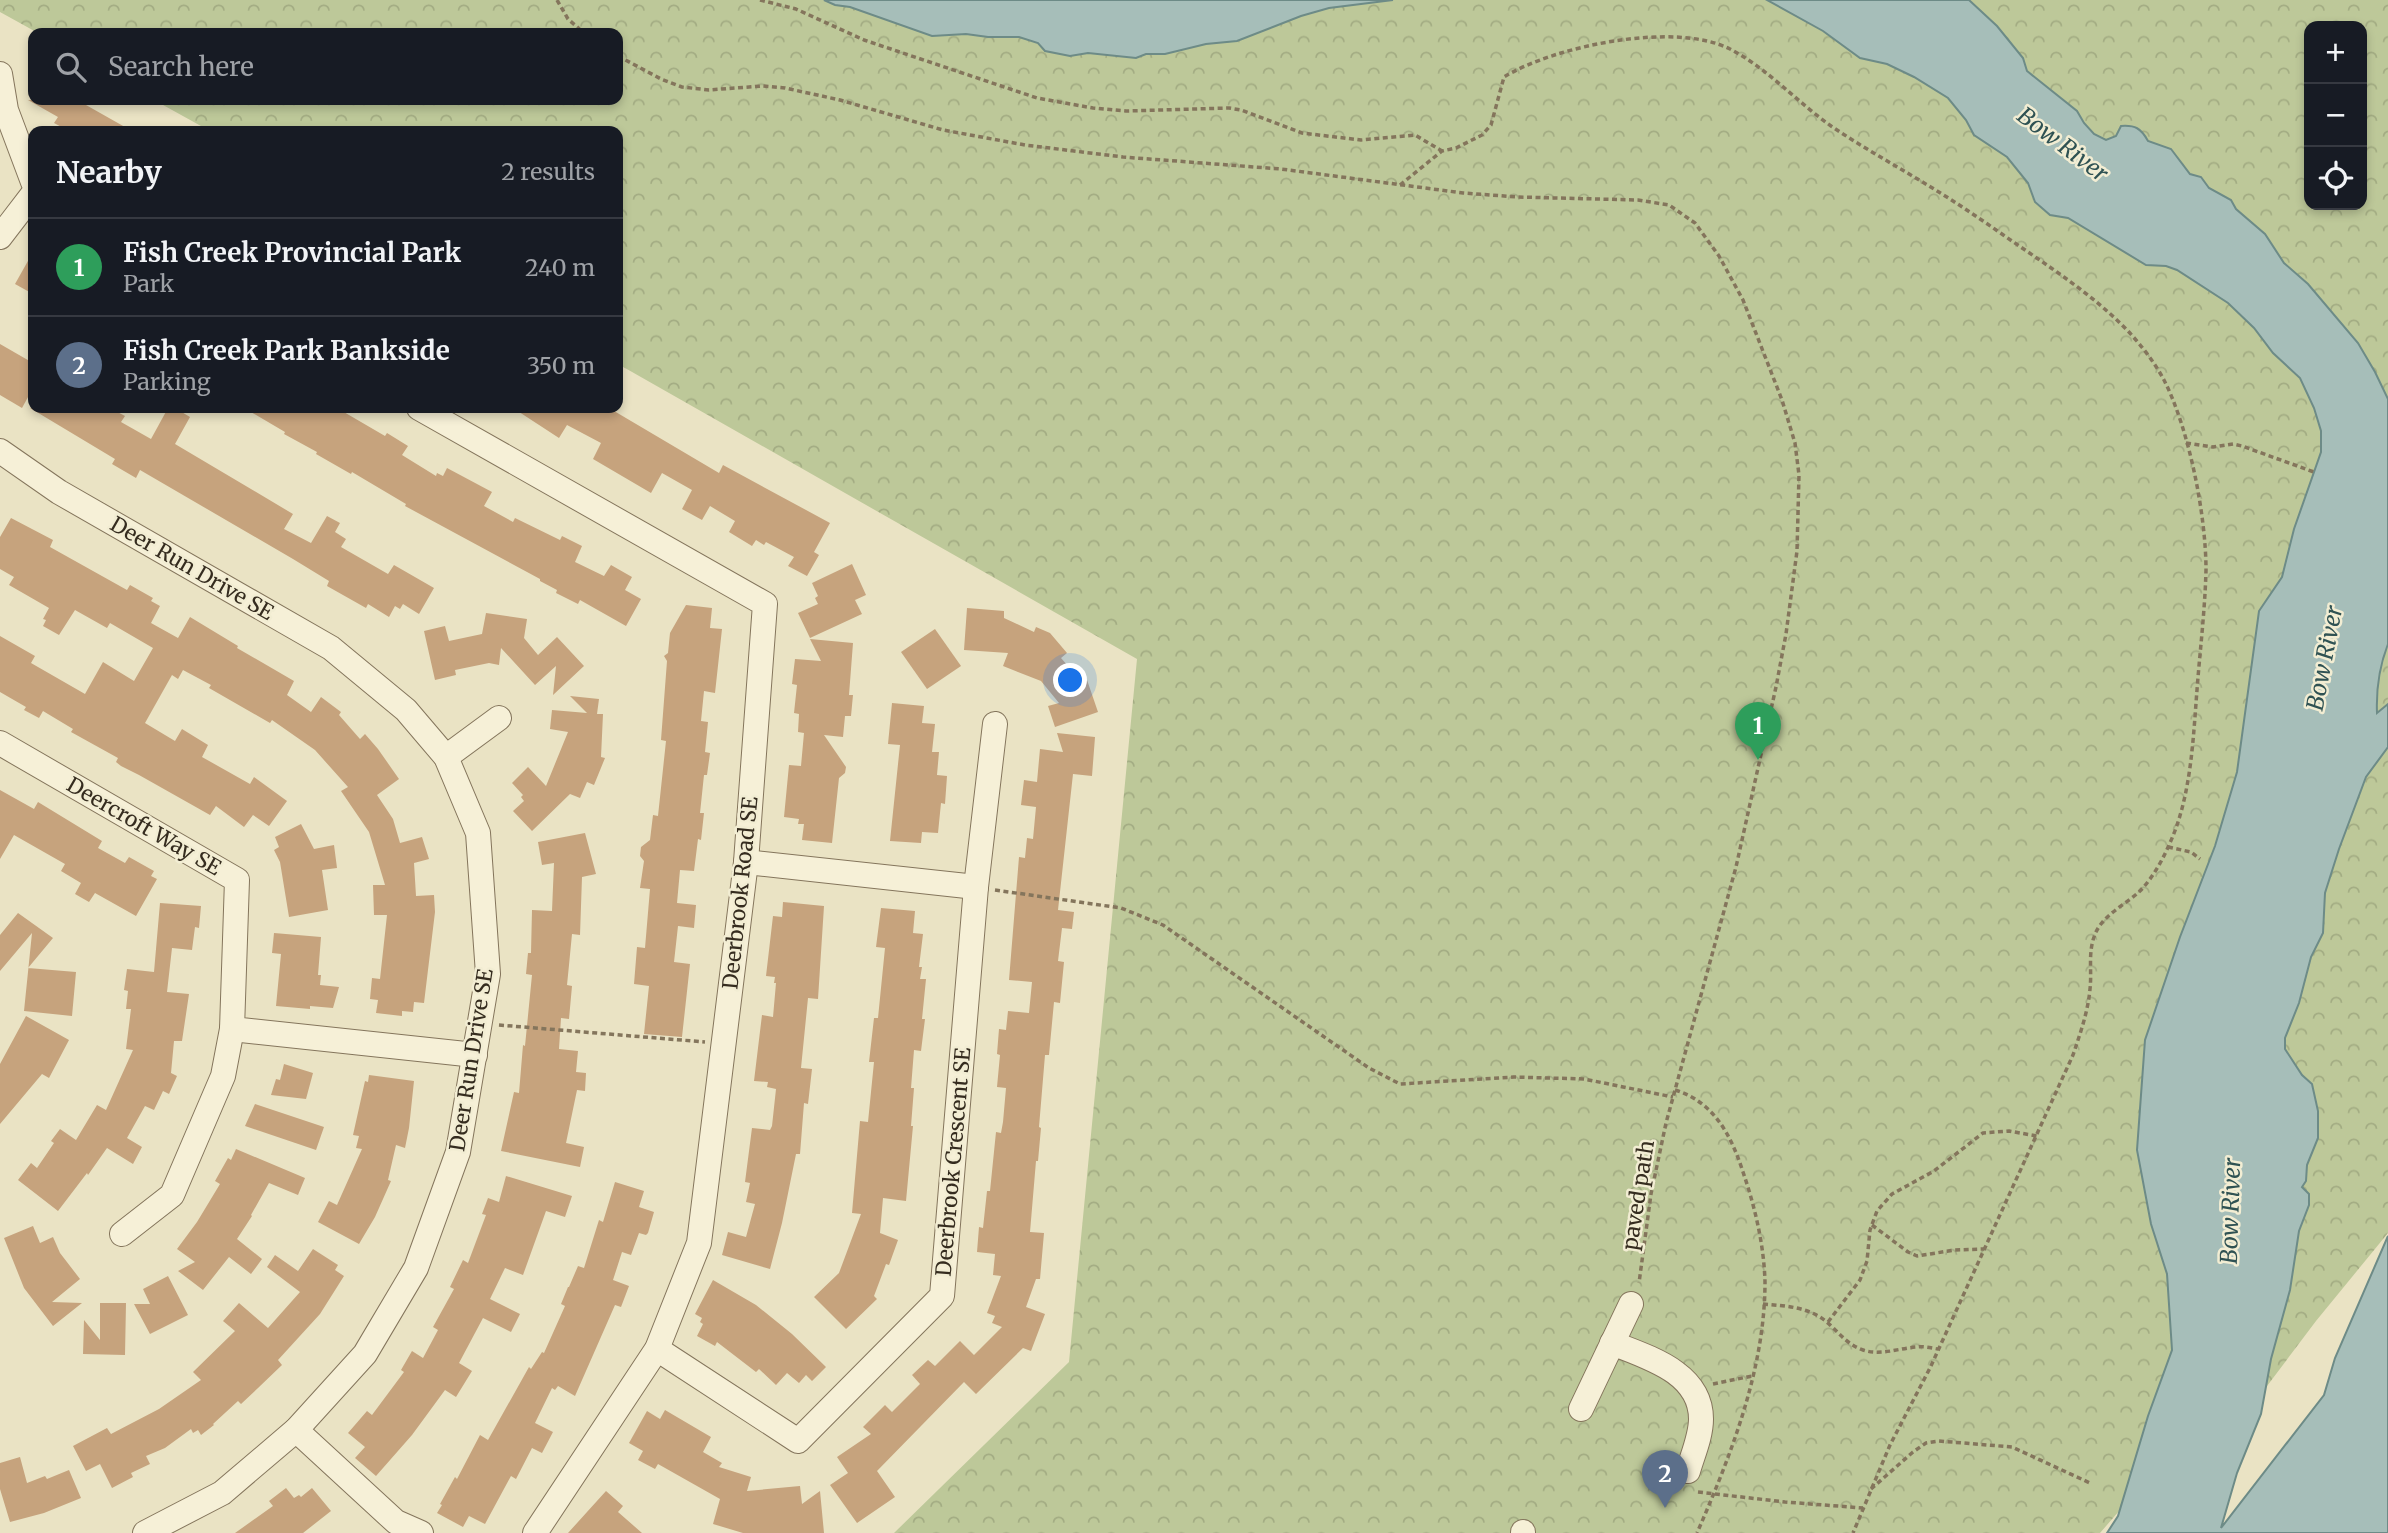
<!DOCTYPE html>
<html lang="en">
<head>
<meta charset="utf-8">
<style>
	:root { --surface:#171b24; --page:#242831; --text:#f1f3f6; --muted:#9ea1a6; --line:#363941; --accent:#d93025 }
	body { margin:0; font-family:Merriweather,serif; background:var(--page); color:var(--text) }
	.controls { position:absolute; right:21px; top:21px; display:grid; overflow:hidden; border-radius:14px; box-shadow:0 4px 10px #0003 }
	.controls button { width:63px; height:63px; display:grid; place-items:center; padding:0; border:0; border-bottom:2px solid var(--line); background:var(--surface); color:var(--text); font:35px sans-serif }
	.you { position:absolute; left:1071px; top:681px; width:24px; height:24px; margin:-18px; border:5px solid #fff; border-radius:50%; background:#1a73e8; box-shadow:0 0 0 10px #1a73e833 }
	.badge { display:grid; place-items:center; width:46px; height:46px; border-radius:50%; background:var(--accent); color:#fff; font-size:23px; font-weight:700 }
	.pin { position:absolute; translate:-50% -58px; filter:drop-shadow(0 2px 4px #0008) }
	.pin::after { content:''; position:absolute; top:37px; width:24px; height:21px; background:inherit; clip-path:polygon(0 0,100% 0,50% 100%) }
	.list { margin:0; padding:0; list-style:none }
	h2 { display:flex; justify-content:space-between; align-items:center; height:91px; margin:0; padding:0 28px; font-size:30px }
	h2 small { font-size:23px; font-weight:400; color:var(--muted) }
	.list li { display:grid; grid-template-columns:46px 1fr auto; gap:21px; align-items:center; box-sizing:border-box; height:98px; padding:0 28px; border-top:2px solid var(--line) }
	.list b { display:block; font-size:26px; white-space:nowrap }
	.list p { margin:0; font-size:23px; white-space:nowrap; color:var(--muted) }
	.list em { font-size:23px; font-style:normal; color:var(--muted) }
	.icon { flex:none; width:38px; height:38px; fill:none; stroke:currentColor; stroke-width:2; stroke-linecap:round; stroke-linejoin:round }
	.map { position:relative; flex:none; width:2388px; height:1533px; overflow:hidden }
	.search { position:absolute; background:var(--surface); box-shadow:0 4px 10px #0003; left:28px; top:28px; width:595px; height:77px; display:flex; align-items:center; gap:18px; box-sizing:border-box; padding:0 24px; border-radius:14px; color:var(--muted); font-size:26px }
	.panel { position:absolute; background:var(--surface); box-shadow:0 4px 10px #0003; left:28px; top:126px; width:595px; height:287px; border-radius:14px }
	.map>svg:first-child { display:block }
</style>
</head>
<body>
<div class="map">
<svg width="2388" height="1533" viewBox="0 0 2388 1533">
	<defs>
		<pattern id="park-crowns" width="20" height="18" patternUnits="userSpaceOnUse" patternTransform="scale(1.75)"><rect width="20" height="18" fill="#bdc899"/><path d="M2 6a3 3 0 1 1 6 0M12 15a3 3 0 1 1 6 0" fill="none" stroke="#a3ac83"/></pattern>
	</defs>
	<rect width="100%" height="100%" fill="#eae3c4"/>
	<path fill="url(#park-crowns)" fill-rule="evenodd" d="M0,0H2388V1233L2316,1321L2261,1394L2140,1487L2100,1533H894L1069,1362L1137,659L618,364V131H210L154,100H618V33H38L0,12ZM2309,26H2362V205H2309Z"/>
	<g fill="#a6beb9" stroke="#6d8b87" stroke-width="2">
		<path d="M824,0H1393L1329,8L1301,16L1237,41L1206,44L1165,54H1146L1136,58L1088,53L1070,56L1045,51L1038,43L1019,37H988L966,34L932,36L850,7L835,5Z"/>
		<path d="M1767,0H1969L1997,26L2023,58L2027,71L2077,111L2084,123L2094,134L2106,140L2116,136L2121,126C2135,125 2141,128 2148,141L2171,149L2190,174L2201,177L2209,188L2231,200L2236,209L2265,234L2284,263L2308,284L2358,343L2375,372L2388,399V644C2379,667 2376,688 2377,713L2388,704V747L2366,777L2339,849L2325,893L2323,933L2311,957L2299,1003L2285,1038V1049L2302,1075L2312,1084L2318,1111V1138L2307,1165L2306,1181L2302,1187L2309,1194V1205L2299,1231L2290,1290L2271,1359L2261,1414L2237,1473L2221,1528L2324,1395L2335,1358L2388,1236V1533H2107L2118,1516L2148,1416L2172,1350L2167,1274L2151,1224L2137,1150L2145,1040L2180,937L2215,846L2237,772L2259,611L2282,577L2294,529L2321,452V431L2314,408L2300,378L2273,353L2254,328L2228,303L2177,270L2166,266L2146,265L2068,218L2050,215L2035,202L2028,183L2007,157L1974,135L1966,120L1948,98L1914,77L1887,64L1860,58L1823,31Z"/>
	</g>
	<g fill="#c6a37d">
		<path d="M28,100H89L86,105L132,131H69L54,123L58,117Z"/>
		<path d="M33,252V294L15,284Z"/>
		<path d="M0,344L33,363V388L22,408L0,395Z"/>
		<path d="M30,408H110L125,416L121,422L151,439L168,408H175L190,417L175,444L293,514L284,529L311,543L327,516L340,523L335,532L346,539L341,547L388,574L394,565L434,588L419,614L403,604L400,609L395,606L389,617L368,604L366,608L327,586L329,581L293,559L140,470L136,478L112,464L115,459Z"/>
		<path d="M244,408H337L385,436L387,433L408,446L402,455L436,476L437,473L443,476L447,468L492,492L484,506L513,522L515,518L560,540L562,536L582,546L575,562L604,576L611,565L632,577L625,590L641,599L626,626L580,600L578,604L556,593L557,590L540,581V579L405,506L406,504L352,472L351,474L316,454L317,452L284,434L285,432Z"/>
		<path d="M513,408H609L719,473L723,465L830,523L814,552L819,555L807,576L788,566L794,557L766,542L764,545L756,540L752,546L729,532L735,521L710,506L702,520L682,509L692,490L662,473L651,493L593,459L601,443L567,425L559,438Z"/>
		<path d="M11,518L53,540L50,547L127,590L130,585L153,598L151,601L160,606L151,623L178,638L190,617L238,646L237,648L294,681L287,695L311,712L321,697L341,712L339,715L360,739L365,734L378,749L399,779L377,795L393,819L400,843L422,837L429,859L414,863L416,896L434,895L435,912L424,1003L414,1002L413,1012L402,1011V1016L376,1013L378,1000L370,999L372,978L380,979L387,915H374L373,885H385L369,832L341,791L348,787L315,750L272,720L270,723L209,688L211,685L183,670L178,679L172,675L145,723L175,741L182,729L208,745L202,757L250,784L254,777L287,801L269,826L253,815L244,827L216,806L210,815L139,775L121,766L116,762L118,758L71,732L73,729L43,711L39,718L24,710L26,707L0,692V636L35,656L31,663L85,694L103,662L134,681L153,648L110,623L107,628L75,610L59,635L43,626L46,620L43,619L49,608L9,585L14,577L0,569V537Z"/>
		<path d="M852,564L866,595L855,600L862,614L810,638L798,613L818,604L815,598L818,596L812,583Z"/>
		<path d="M686,605L712,608L710,628L722,629L715,693L704,691L701,721L708,722L705,752L710,753L707,775H704L700,813H704L701,840L698,839L694,871L680,870L677,903L696,905L694,928L678,926L674,962L690,964L682,1037L644,1034L649,986L634,984L637,947L645,948L650,889L640,888L644,861L640,856L641,847L650,840L653,815L658,816L666,741L661,740L667,661L664,656L668,653L670,633Z"/>
		<path d="M967,608L1004,611V618L1034,632L1036,627L1050,633L1067,653L1061,658L1075,674L1077,680L1086,677L1098,712L1055,727L1048,706L1059,703L1041,681L1003,666L1008,653L964,650Z"/>
		<path d="M486,613L527,619L524,638L538,655L557,637L584,666L553,695L556,666L535,685L501,648L499,665L489,663L455,670L456,675L435,680L424,631L445,626L449,641L482,634Z"/>
		<path d="M935,629L961,666L927,689L901,652Z"/>
		<path d="M810,639L853,643L849,695H853L851,716H845L843,737L824,735L846,767L845,773L839,778L832,843L802,840L804,824H798L799,819L784,817L789,765L801,766L804,733L798,732L799,714L794,713L797,685L792,684L795,659L821,661Z"/>
		<path d="M570,696L599,699L597,714H603L601,757L605,758L594,785L587,782L580,798L570,794L532,831L513,811L524,801L521,797L523,795L512,783L528,767L546,786L568,732L550,729L552,710L587,713Z"/>
		<path d="M892,703L924,706L922,723L935,724L932,752H939L937,775L947,776L945,804L941,803L938,833L922,832L921,843L890,841L900,745L888,744Z"/>
		<path d="M1057,733L1095,737L1092,776L1073,774L1058,910L1074,912L1072,929L1062,928L1058,961L1064,962L1060,1003L1054,1002L1049,1055H1045L1039,1127L1041,1128L1038,1161H1036L1030,1232L1044,1233L1040,1279H1036L1026,1307L1045,1314L1031,1351L1023,1348L976,1394L964,1382L877,1471L895,1497L857,1523L830,1485L848,1473L837,1457L871,1434L863,1427L885,1405L892,1412L920,1384L912,1375L928,1360L935,1366L960,1341L974,1355L1002,1327L992,1323L995,1316L987,1313L1001,1276L993,1275L995,1254L977,1252L979,1227L983,1228L987,1191H990L996,1132L1001,1133L1003,1122L1006,1088L997,1087L1000,1055L997,1054L999,1029L1006,1030L1008,1011L1029,1013L1032,982L1009,980L1019,857L1025,858L1027,838L1033,839L1036,807L1021,805L1024,780L1037,782L1040,749L1063,752Z"/>
		<path d="M0,790L34,809L38,802L102,841L98,848L125,863L129,857L154,871L151,876L157,879L136,916L95,893L89,902L75,894L81,883L61,871L65,864L14,835L0,859Z"/>
		<path d="M301,824L314,849L334,845L337,868L322,870L328,910L289,917L280,862L274,850L279,847L275,837Z"/>
		<path d="M585,833L596,874L582,877L580,935L572,934L569,965L567,985L572,986L569,1019L561,1018L559,1049L578,1051L576,1072L586,1073L585,1091L577,1090L566,1143L584,1147L580,1167L501,1151L514,1092L519,1093L523,1045L525,1046L532,975L526,974L528,953H531L532,910L552,911L554,863L542,865L538,842Z"/>
		<path d="M783,902L824,906L818,999L808,998L801,1068L812,1069L808,1104L804,1103L800,1154H796L782,1223L770,1269L722,1255L728,1232L746,1237L755,1204L746,1202L750,1183L745,1182L752,1128L770,1130L772,1126L776,1089L767,1087L768,1082L754,1081L762,1015L773,1017L776,983H774L775,977L766,976L773,916L782,917Z"/>
		<path d="M160,903L201,906L199,928L195,927L192,950L172,948L167,992L189,994L182,1041H174L171,1073L177,1076L169,1094L163,1091L154,1110L145,1106L127,1138L142,1147L133,1164L107,1148L88,1175L87,1173L58,1211L18,1180L31,1163L37,1168L54,1143L51,1141L60,1129L76,1140L97,1105L106,1110L133,1050L126,1049L131,1009H126L128,991L124,990L127,969L154,972Z"/>
		<path d="M881,908L915,911L913,933L923,934L919,967H922L920,979H926L922,1019H925L921,1051L914,1050L911,1088H914L911,1126H913L906,1201L883,1198L880,1233L898,1240L889,1265L886,1264L874,1296L877,1299L846,1329L814,1297L839,1273L861,1214L852,1213L860,1121L868,1122L874,1062H869L874,1018H878L885,948L876,947Z"/>
		<path d="M18,913L53,938L28,968L76,972L72,1016L24,1011L32,933L0,971V935Z"/>
		<path d="M274,933L321,937L318,975H321L320,985L339,987L333,1008L310,1006V1009L276,1006L281,954L272,953Z"/>
		<path d="M26,1016L69,1040L49,1078L42,1074L0,1124V1064Z"/>
		<path d="M284,1064L313,1073L306,1099L271,1095L276,1079L280,1080Z"/>
		<path d="M369,1075L414,1081L409,1128L405,1148L396,1145L388,1180L391,1181L375,1217L359,1244L318,1222L329,1201L337,1205L362,1149L356,1148L359,1136L353,1135L365,1081L368,1082Z"/>
		<path d="M255,1104L324,1127L316,1150L245,1126Z"/>
		<path d="M236,1149L305,1178L298,1195L269,1183L251,1215L252,1216L237,1239L262,1259L251,1274L229,1257L203,1290L178,1271L195,1262L177,1249L197,1222L220,1184L215,1181L228,1158L231,1160Z"/>
		<path d="M506,1176L572,1196L565,1217L546,1211L523,1275L505,1268L490,1299L520,1314L511,1332L483,1318L459,1363L472,1371L456,1397L445,1390L412,1435L376,1476L355,1458L365,1447L348,1433L367,1411L372,1415L404,1372L401,1370L412,1351L423,1358L438,1330L433,1327L454,1289L450,1287L463,1260L468,1263L486,1215L482,1214L488,1198L499,1202Z"/>
		<path d="M615,1182L644,1191L639,1207L654,1212L648,1233L646,1235L639,1233L631,1255L622,1252L613,1280L629,1286L621,1307L615,1305L575,1396L558,1386L555,1390L552,1388L535,1423L553,1432L542,1453L532,1448L516,1479L511,1476L485,1524L469,1516L463,1527L437,1513L442,1505L440,1504L455,1477L457,1479L480,1435L488,1440L529,1367L531,1369L542,1352L544,1353L565,1306L561,1304L568,1287H569L578,1266L584,1268L599,1220L603,1222Z"/>
		<path d="M33,1226L40,1243L53,1237L60,1253L80,1279L52,1302L82,1303L53,1326L24,1288L4,1238Z"/>
		<path d="M313,1249L338,1265L335,1270L344,1276L320,1314L278,1360L282,1365L258,1388L241,1404L238,1401L213,1424L214,1425L201,1435L198,1430L193,1433L191,1429L165,1448L146,1456L150,1464L131,1473L133,1477L112,1488L100,1464L86,1471L73,1446L107,1428L111,1434L159,1409L201,1380L193,1372L235,1331L223,1321L239,1303L268,1328L300,1292L267,1267L275,1255L298,1271Z"/>
		<path d="M168,1276L188,1315L150,1334L134,1304H150L143,1289Z"/>
		<path d="M713,1280L756,1305L792,1334L826,1367L812,1381L806,1375L799,1383L787,1373L776,1385L759,1369L756,1372L717,1342L715,1346L697,1336L703,1324L700,1322L702,1318L695,1314Z"/>
		<path d="M100,1303H126L125,1355L83,1354L84,1320L100,1340Z"/>
		<path d="M665,1410L711,1437L703,1452L722,1463L719,1467L751,1477L747,1491L800,1486L802,1504L820,1491L824,1533H743L713,1524L720,1499L658,1464L655,1469L638,1460L643,1451L629,1443L647,1411L660,1419Z"/>
		<path d="M20,1457L27,1483L45,1476L47,1479L69,1470L81,1498L44,1513L10,1522L0,1489V1463Z"/>
		<path d="M286,1488L294,1498L299,1495L301,1497L312,1488L331,1511L303,1533H235L273,1506L269,1501Z"/>
		<path d="M606,1491L623,1506L618,1512L642,1533H568Z"/>
	</g>
	<g fill="none" stroke-linecap="round" stroke-linejoin="round">
		<g stroke="#84755c" stroke-width="26">
			<g id="minor">
				<path d="M0,74L6,110L33,182"/>
				<path d="M0,237L33,194"/>
				<path d="M419,408L765,604L746,862L699,1243L657,1349L535,1533"/>
				<path d="M0,451L59,492L331,648L406,710L446,757L478,833L488,974L458,1152L416,1268L365,1354L296,1430L222,1493L145,1533"/>
				<path d="M0,743L237,880L232,1029L475,1055"/>
				<path d="M446,757L499,718"/>
				<path d="M976,887L995,724"/>
				<path d="M122,1234L172,1195L223,1076L232,1029"/>
				<path d="M1612,1343C1647,1357 1701,1372 1701,1419C1701,1436 1693,1454 1688,1471"/>
				<path d="M657,1349L798,1441L942,1296L976,887L746,862"/>
				<path d="M1581,1409L1631,1304"/>
				<path d="M296,1430L396,1522L421,1533"/>
				<path d="M1523,1533V1532"/>
			</g>
		</g>
		<g stroke="#84755c" stroke-width="3.5" stroke-dasharray="5 3.5" stroke-linecap="butt">
			<path d="M557,0L568,19L584,33"/>
			<path d="M760,0L796,9L864,40L1037,98L1093,108L1126,111L1229,108L1241,110L1302,133L1361,140L1415,135L1442,151"/>
			<path d="M618,56L661,79L682,87L709,90L763,86L785,88L840,100L943,130L1025,145L1123,157L1281,169L1463,193L1517,197L1638,200L1669,205L1695,223L1719,256L1743,300L1782,400L1795,443L1799,475L1797,551L1786,634L1776,687L1736,867L1666,1123L1651,1194L1639,1283"/>
			<path d="M1400,185L1442,151L1456,148L1482,135L1491,125L1504,77C1554,46 1675,21 1730,49C1767,68 1797,102 1831,126C1871,153 1913,175 1953,201C1978,217 2003,235 2028,252C2063,276 2098,300 2128,331C2141,345 2155,363 2164,380C2189,429 2206,515 2206,570C2205,610 2200,650 2197,690C2193,741 2191,798 2169,845C2162,861 2153,877 2141,890C2126,905 2101,915 2094,937C2088,954 2092,972 2090,989C2088,1012 2080,1034 2073,1055L1930,1368L1890,1445L1853,1533"/>
			<path d="M2186,443L2213,447L2233,444L2242,446L2314,472"/>
			<path d="M2168,847L2191,852L2200,859"/>
			<path d="M995,890L1121,908L1163,925L1369,1068L1400,1084L1514,1077L1584,1079L1673,1097"/>
			<path d="M499,1025L705,1042"/>
			<path d="M1675,1090C1714,1102 1731,1135 1743,1172C1755,1207 1764,1245 1765,1282C1765,1369 1731,1455 1697,1533"/>
			<path d="M1872,1225L1908,1252L1917,1256L1955,1250L1984,1249"/>
			<path d="M1763,1304C1787,1306 1811,1307 1829,1324C1840,1334 1848,1345 1863,1350C1881,1356 1899,1348 1917,1347C1924,1346 1931,1348 1938,1349"/>
			<path d="M1828,1322L1860,1280L1867,1261L1870,1230L1877,1211L1892,1194L1934,1171L1983,1133L2009,1131L2037,1136"/>
			<path d="M1713,1384L1752,1376"/>
			<path d="M1871,1489L1913,1452L1926,1443L1939,1441L2012,1447L2090,1483"/>
			<path d="M1698,1492L1785,1502L1863,1508"/>
		</g>
		<use href="#minor" stroke="#f6f0d7" stroke-width="24"/>
	</g>
	<g text-anchor="middle" dominant-baseline="central" stroke-width="5" stroke-linejoin="round" paint-order="stroke">
		<g font-size="21" fill="#352c1f" stroke="#f2edd3">
			<text transform="translate(192 568) rotate(30)">Deer Run Drive SE</text>
			<text transform="translate(144 826) rotate(30)">Deercroft Way SE</text>
			<text transform="translate(740 893) rotate(-84)">Deerbrook Road SE</text>
			<text transform="translate(471 1060) rotate(-81)">Deer Run Drive SE</text>
			<text transform="translate(953 1162) rotate(-85)">Deerbrook Crescent SE</text>
			<text transform="translate(1638 1195) rotate(-81)">paved path</text>
		</g>
		<g font-size="23" font-style="italic" fill="#2f5253" stroke="#f2edd3">
			<text transform="translate(2063 144) rotate(37)">Bow River</text>
			<text transform="translate(2324 658) rotate(-79)">Bow River</text>
			<text transform="translate(2230 1211) rotate(-88)">Bow River</text>
		</g>
	</g>
</svg>
<div class="controls">
<button>+</button>
<button>−</button>
<button><svg class="icon" aria-label="locate" viewBox="0 0 24 24"><circle cx="12" cy="12" r="6"/><path d="M12 2v4M12 18v4M2 12h4M18 12h4"/></svg></button>
</div>
<div class="you"></div>
<div class="pin badge" style="left:1758px;top:760px;background:#2e9e5b">1</div>
<div class="pin badge" style="left:1665px;top:1508px;background:#5c6f8a">2</div>
<div class="search"><svg class="icon" aria-label="search" viewBox="0 0 24 24"><circle cx="10" cy="10" r="6"/><path d="M15 15l6 6"/></svg>Search here</div>
<section class="panel">
<h2>Nearby<small>2 results</small></h2>
<ul class="list">
<li><span class="badge" style="background:#2e9e5b">1</span><div><b>Fish Creek Provincial Park</b><p>Park</p></div><em>240 m</em></li>
<li><span class="badge" style="background:#5c6f8a">2</span><div><b>Fish Creek Park Bankside</b><p>Parking</p></div><em>350 m</em></li>
</ul>
</section>
</div>
</body>
</html>
